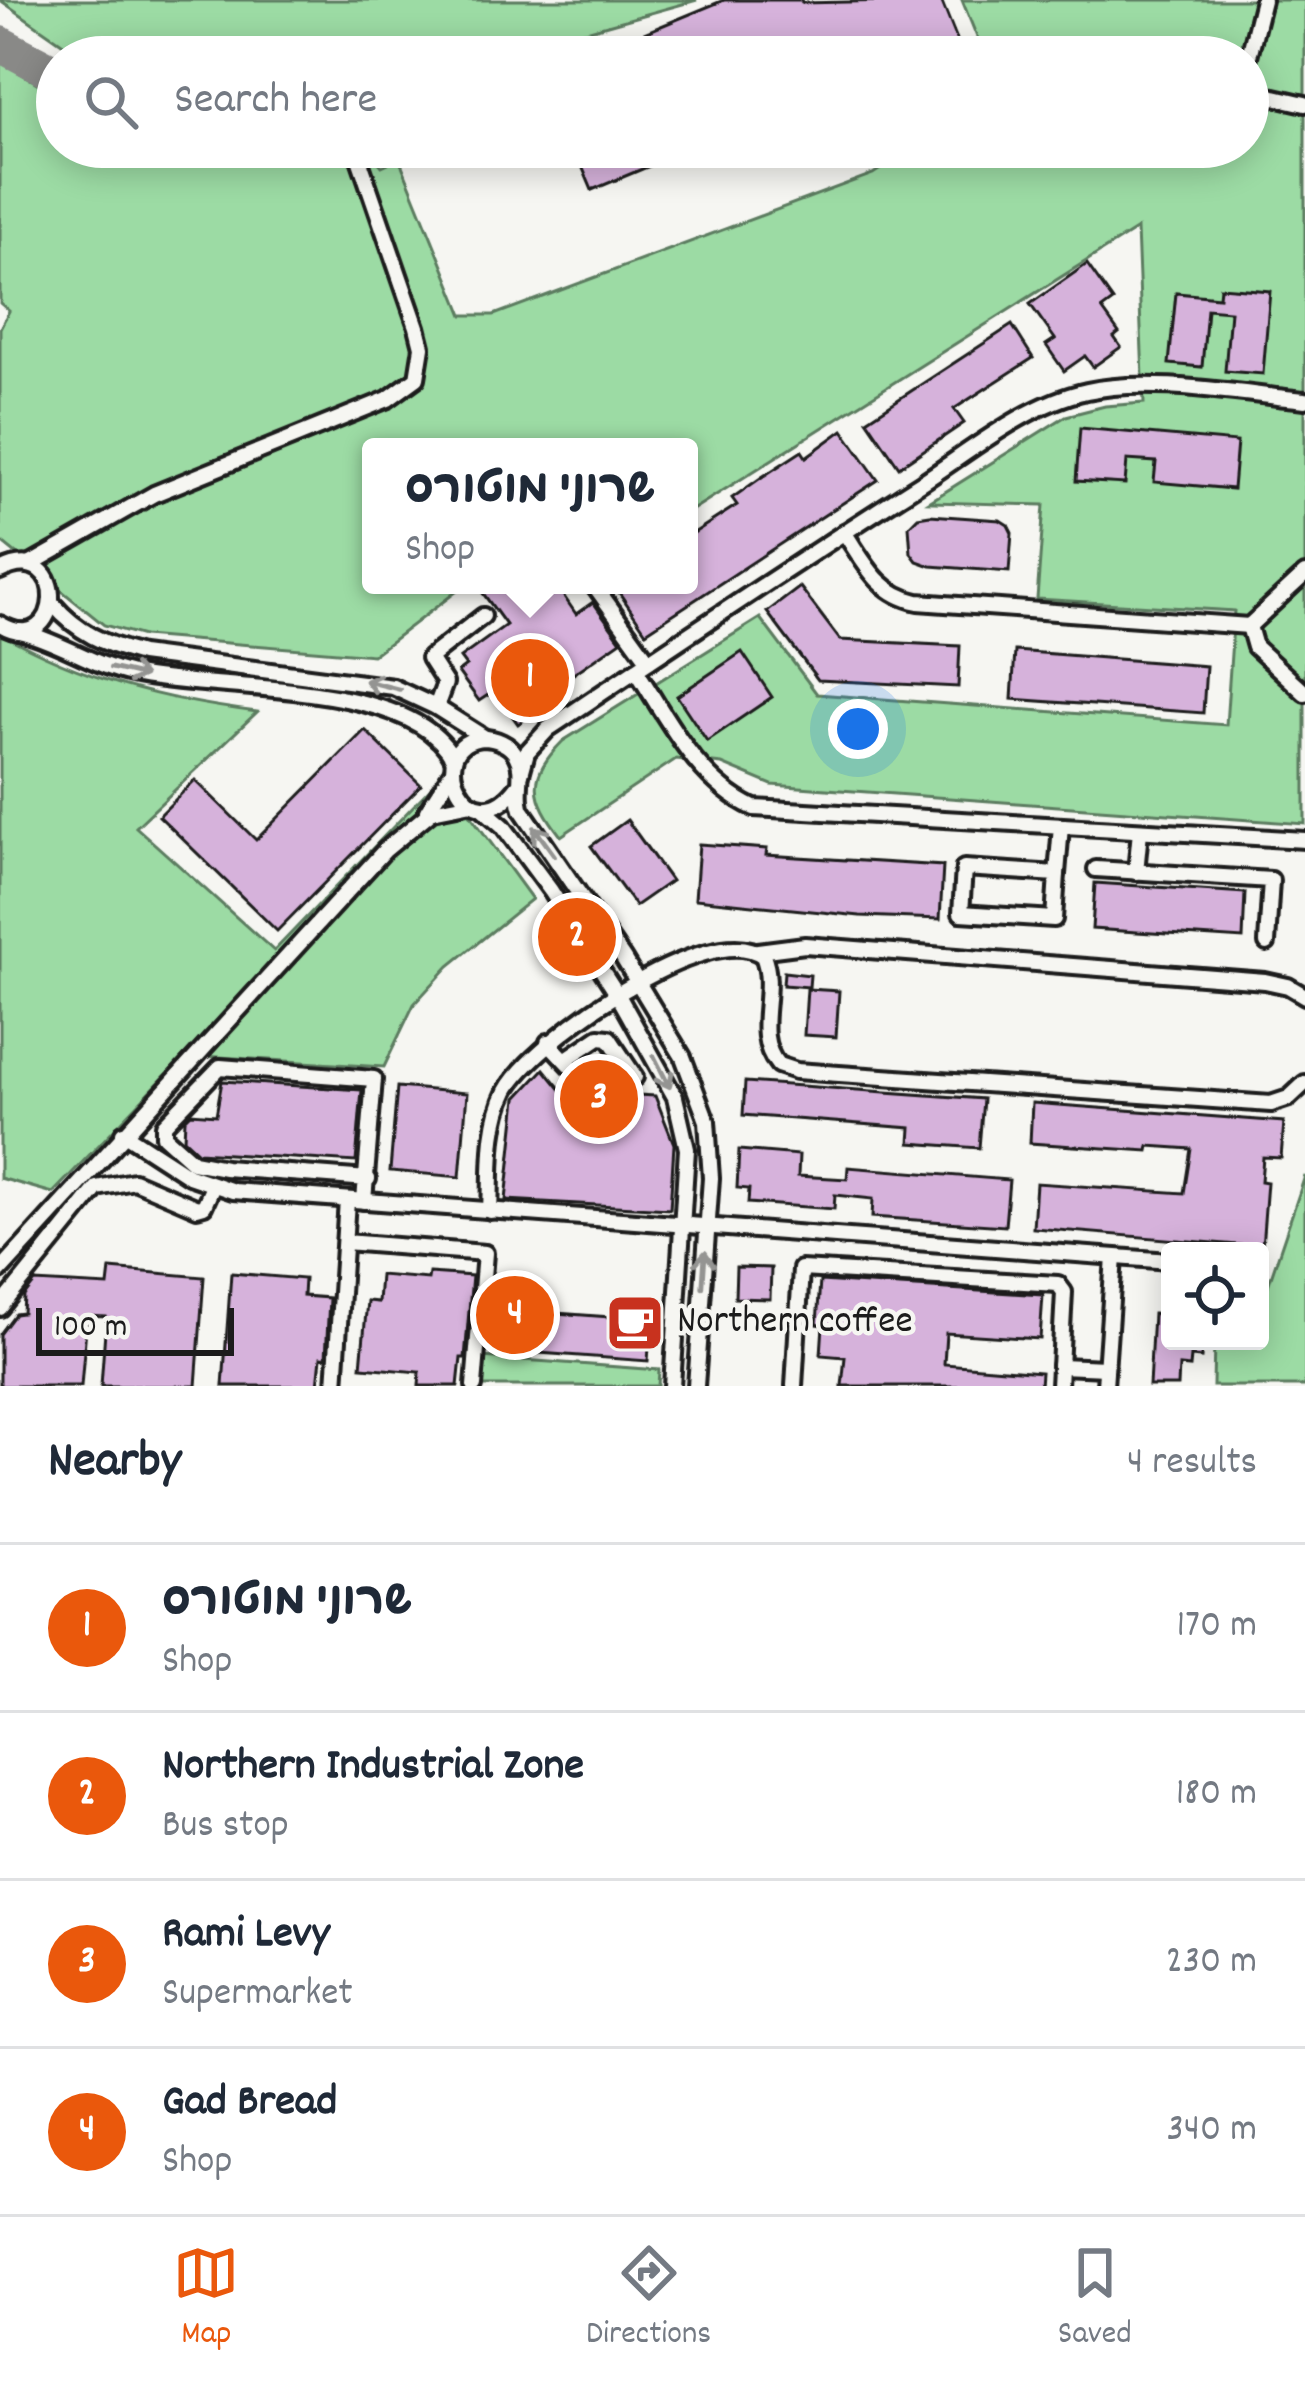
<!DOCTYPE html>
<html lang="en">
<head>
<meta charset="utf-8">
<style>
	:root { --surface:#fff; --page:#f6f6f7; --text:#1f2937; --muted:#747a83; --line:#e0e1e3; --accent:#ea580c }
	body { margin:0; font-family:Dekko,"Playpen Sans Hebrew",sans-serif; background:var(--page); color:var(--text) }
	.controls { position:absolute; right:36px; bottom:36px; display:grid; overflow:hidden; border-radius:12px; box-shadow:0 6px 30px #0003 }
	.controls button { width:108px; height:108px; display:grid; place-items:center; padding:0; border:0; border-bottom:3px solid var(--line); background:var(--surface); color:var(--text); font:60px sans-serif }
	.scale { position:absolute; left:36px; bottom:30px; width:198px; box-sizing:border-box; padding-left:12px; border:6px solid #1c1c1c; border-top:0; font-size:33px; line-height:42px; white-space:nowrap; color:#1c1c1c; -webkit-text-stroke:9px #f6f6f2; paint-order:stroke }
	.you { position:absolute; left:858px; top:729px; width:42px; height:42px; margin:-30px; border:9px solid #fff; border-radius:50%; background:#1a73e8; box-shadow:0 0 0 18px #1a73e833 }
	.badge { display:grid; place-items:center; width:78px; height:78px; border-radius:50%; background:var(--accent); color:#fff; font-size:39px; font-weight:700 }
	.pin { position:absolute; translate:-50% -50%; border:6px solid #fff; box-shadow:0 3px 12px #0006 }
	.popup { position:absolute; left:362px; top:438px; width:336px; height:156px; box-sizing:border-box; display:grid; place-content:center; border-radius:12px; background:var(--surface); filter:drop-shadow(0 3px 9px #0005); font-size:39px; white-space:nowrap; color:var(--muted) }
	.popup b { font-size:45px; color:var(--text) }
	.popup::after { content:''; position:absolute; left:50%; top:100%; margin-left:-24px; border:24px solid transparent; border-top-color:var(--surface) }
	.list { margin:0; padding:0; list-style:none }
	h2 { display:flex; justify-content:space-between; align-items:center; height:156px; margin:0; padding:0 48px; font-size:51px }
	h2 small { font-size:39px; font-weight:400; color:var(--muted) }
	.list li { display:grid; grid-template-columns:78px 1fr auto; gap:36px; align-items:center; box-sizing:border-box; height:168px; padding:0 48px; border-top:3px solid var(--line) }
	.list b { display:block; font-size:45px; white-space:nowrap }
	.list p { margin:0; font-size:39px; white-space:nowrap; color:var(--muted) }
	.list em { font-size:39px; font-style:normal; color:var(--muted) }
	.icon { flex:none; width:66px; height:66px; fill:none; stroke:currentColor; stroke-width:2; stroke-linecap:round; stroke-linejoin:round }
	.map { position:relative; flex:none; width:1305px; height:1386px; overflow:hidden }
	.search { position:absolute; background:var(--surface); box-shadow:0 6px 30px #0003; left:36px; right:36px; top:36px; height:132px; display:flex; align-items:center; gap:30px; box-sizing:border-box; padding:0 42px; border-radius:66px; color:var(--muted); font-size:45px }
	.sheet { height:828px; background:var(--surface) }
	nav { display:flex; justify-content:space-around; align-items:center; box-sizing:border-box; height:168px; border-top:3px solid var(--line); background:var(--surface); font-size:33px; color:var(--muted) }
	nav a { display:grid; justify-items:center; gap:6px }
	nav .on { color:var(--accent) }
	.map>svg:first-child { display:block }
</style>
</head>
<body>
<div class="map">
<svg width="1305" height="1386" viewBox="0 0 1305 1386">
	<rect width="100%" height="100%" fill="#f6f6f2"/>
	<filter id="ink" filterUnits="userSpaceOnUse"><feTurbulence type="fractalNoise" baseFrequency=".00833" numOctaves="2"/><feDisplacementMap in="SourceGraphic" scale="24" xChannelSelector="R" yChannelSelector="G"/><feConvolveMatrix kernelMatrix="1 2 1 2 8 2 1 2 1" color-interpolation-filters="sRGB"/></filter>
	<g filter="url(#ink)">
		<g fill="#9cdba4" stroke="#5c7c60" stroke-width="3">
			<path d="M0,0H697L586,31L370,57H82Z"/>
			<path d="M962,0H1305V824L772,785L722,764L676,759L561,836C531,797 527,777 563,741L760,618L817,694L1226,725L1234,611L1037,599L1044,505L929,502L1066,416L1105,406L1144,403L1137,229L689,512V447H371V585H465L373,655L143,636L104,625L0,541V328L9,311L0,303V61L57,95V147H366L382,166L399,158L463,315H494L873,174L914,147H1248V57H985Z"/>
			<path d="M0,633C83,680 163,700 257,712L136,827L274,951L442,776L532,899L449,966L414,1004L384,1067L185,1055L53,1193L0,1178Z"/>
			<path d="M1305,1176V1386H1213L1214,1341H1260V1295L1268,1286Z"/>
			<path d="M482,1357L659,1370L658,1386H480Z"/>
		</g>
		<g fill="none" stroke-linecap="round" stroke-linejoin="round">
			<path stroke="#898987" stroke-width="36" d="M0,44L57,74"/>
		</g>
		<g fill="#d6b2db" stroke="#1c1c1c" stroke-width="3">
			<path d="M724,0H801L802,3L941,0L964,57H586Z"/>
			<path d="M574,147H695L592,190Z"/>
			<path d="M1087,264L1113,301L1102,309L1119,333L1114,337L1121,347L1093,367L1085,356L1064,371L1046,345L1055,339L1030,304Z"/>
			<path d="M1220,287L1270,291L1263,374L1225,371L1230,311L1207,309L1202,367L1169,364L1176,293L1219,297Z"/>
			<path d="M1012,325L1033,358L954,409L964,423L899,467L867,420Z"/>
			<path d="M1080,428L1237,442L1233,489L1154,482L1156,462L1127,460L1125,484L1076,481Z"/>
			<path d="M843,430L878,480L646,632L614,585H689V536L737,505L732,498L762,477L802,451L806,457Z"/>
			<path d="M930,515L1000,520L1008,525L1012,533L1009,572L931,566L917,561L911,553L909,526L918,517Z"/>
			<path d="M477,585H556L576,614L593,602L621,641L546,693L551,701L518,724L494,691L479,701L458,672L466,666L460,658L506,625Z"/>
			<path d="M800,587L840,640L960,646L958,687L818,680L767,612Z"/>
			<path d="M1015,651L1206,666L1203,713L1012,699Z"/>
			<path d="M742,652L772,697L707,741L677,696Z"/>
			<path d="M365,730L421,785L277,931L159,816L195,780L256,840Z"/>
			<path d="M627,820L671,881L635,906L591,846Z"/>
			<path d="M699,844L767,849L766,855L943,866L940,919L860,916L695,899Z"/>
			<path d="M1095,883L1245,893L1243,939L1092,929Z"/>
			<path d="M784,972L810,975L809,987L783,985Z"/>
			<path d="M807,989L839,991L836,1037L804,1035Z"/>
			<path d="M544,1069L562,1091L655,1096L674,1144L670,1209L506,1200L517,1098Z"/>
			<path d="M222,1081L362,1090L356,1162L198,1152L184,1139L185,1119L191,1113L216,1115Z"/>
			<path d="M745,1082L983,1099L979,1148L910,1143L911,1128L743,1115Z"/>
			<path d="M397,1087L467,1093L460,1177L390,1171Z"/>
			<path d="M1032,1103L1284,1122L1281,1158L1263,1157L1261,1181L1267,1182L1262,1247L1033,1228L1036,1183L1184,1193L1191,1149L1149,1146L1148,1151L1030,1143Z"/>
			<path d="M739,1150L799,1155L798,1176L847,1179L848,1167L1009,1180L1005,1226L872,1217L873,1199L835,1195L834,1209L748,1203L749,1189L737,1188Z"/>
			<path d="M736,1267L771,1268L770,1299L735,1298Z"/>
			<path d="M110,1269L204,1277L196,1386H101L106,1317L87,1316L81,1386H0V1334L15,1314L23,1313L24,1296L35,1282L108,1286Z"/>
			<path d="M231,1273L304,1279L303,1296L329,1298L326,1358L321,1357L318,1386H223Z"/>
			<path d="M429,1273L472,1276L465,1358H461L458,1386H419L420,1372L361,1367L367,1301L378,1302L380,1275L428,1279Z"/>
			<path d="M820,1281L1043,1295L1040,1339L946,1333L944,1364L1041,1372L1040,1386H842L845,1357L821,1355L823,1325L817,1324Z"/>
			<path d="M501,1309L651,1320L648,1361L498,1350Z"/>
			<path d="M1153,1314L1170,1315V1341H1202L1201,1358L1191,1357L1190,1367L1179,1366L1178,1386H1149Z"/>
		</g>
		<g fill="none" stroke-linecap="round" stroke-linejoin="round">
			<g stroke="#1c1c1c" stroke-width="22">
				<g id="minor">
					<path d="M1248,60L1263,0"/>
					<path d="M1248,91L1305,104"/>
					<path d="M844,532C865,563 878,594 918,602L1249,626L1305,574"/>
					<path d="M29,565L154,494L388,399L417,378L422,347L417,327L355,147"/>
					<path d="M0,571C71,535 65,662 0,624"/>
					<path d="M594,585L649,661"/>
					<path d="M53,604C78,633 104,644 141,654L393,687L436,707L485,738"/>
					<path d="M1249,626L1255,647L1305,693"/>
					<path d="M19,631C59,641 92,665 132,674C216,693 413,677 454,760"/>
					<path d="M636,670C668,720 698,782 754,808L1305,840"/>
					<path d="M436,707L445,683L429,658L483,616"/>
					<path d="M521,774L527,752L548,729C672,646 795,563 921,483C972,450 1027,404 1087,391C1147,377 1242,394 1305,400"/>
					<path d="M518,786C469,852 420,743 483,738C495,738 510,744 516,755C526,772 515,792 522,810L623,958L683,1057L707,1121L711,1178L696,1386"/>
					<path d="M481,807L503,826L551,891L619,997L675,1097L687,1149L672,1386"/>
					<path d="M427,811L452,772"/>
					<path d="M964,868L1057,874L1054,919L961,913Z"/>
					<path d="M1096,869L1271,880L1267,943"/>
					<path d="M1136,872L1140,831"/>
					<path d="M1057,874L1061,826"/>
					<path d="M758,951L805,945L1265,981L1288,986L1305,996"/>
					<path d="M548,1042L578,1074L635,1077L609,1038L599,1037L565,1060"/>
					<path d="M123,1133L189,1176L233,1191L1170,1261"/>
					<path d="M364,1201L374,1079L220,1067L164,1125V1136L193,1162L225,1168L368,1179"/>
					<path d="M490,1211C492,1172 488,1127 506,1091C532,1042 711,915 763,956C778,991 751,1033 778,1065L796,1071L1271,1104L1289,1098L1305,1083"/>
					<path d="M345,1242L485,1253L474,1386"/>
					<path d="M0,1271L385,850L432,811L472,803"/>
					<path d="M0,1308L97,1188L134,1181L197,1208L204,1206L213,1186"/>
					<path d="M1060,1366L1106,1368"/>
					<path d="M335,1386L347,1200"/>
					<path d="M794,1386L801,1269L1058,1284L1064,1292L1059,1386"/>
					<path d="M1105,1386L1114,1257"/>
				</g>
			</g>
			<use href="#minor" stroke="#f6f6f2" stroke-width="14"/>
		</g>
		<defs><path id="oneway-shaft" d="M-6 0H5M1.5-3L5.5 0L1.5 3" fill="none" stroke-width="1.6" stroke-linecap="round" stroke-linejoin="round" transform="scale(3)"/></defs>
		<g stroke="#949492">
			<use href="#oneway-shaft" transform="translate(128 672) rotate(13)"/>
			<use href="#oneway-shaft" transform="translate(382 685) rotate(-166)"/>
			<use href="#oneway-shaft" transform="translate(544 841) rotate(-126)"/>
			<use href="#oneway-shaft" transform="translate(662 1072) rotate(63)"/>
			<use href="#oneway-shaft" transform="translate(704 1269) rotate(-86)"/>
		</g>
	</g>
	<defs>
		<g id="cafe-square" transform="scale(3)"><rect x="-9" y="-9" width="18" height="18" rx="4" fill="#c8321e" stroke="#f6f6f2"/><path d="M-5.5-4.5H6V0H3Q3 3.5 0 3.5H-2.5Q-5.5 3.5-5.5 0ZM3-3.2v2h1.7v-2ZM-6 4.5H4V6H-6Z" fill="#fff"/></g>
	</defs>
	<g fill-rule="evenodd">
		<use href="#cafe-square" x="635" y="1323"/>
	</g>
	<g text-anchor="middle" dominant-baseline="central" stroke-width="9" stroke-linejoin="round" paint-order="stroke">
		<g font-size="39" fill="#1c1c1c" stroke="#f6f6f2" text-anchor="start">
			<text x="677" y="1323">Northern coffee</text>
		</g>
	</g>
</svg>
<div class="controls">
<button><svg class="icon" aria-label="locate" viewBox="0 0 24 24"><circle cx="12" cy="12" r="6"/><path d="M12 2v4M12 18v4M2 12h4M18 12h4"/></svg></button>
</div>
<div class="scale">100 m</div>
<div class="you"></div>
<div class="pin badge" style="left:530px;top:678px">1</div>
<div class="popup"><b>שרוני מוטורס</b>Shop</div>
<div class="pin badge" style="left:577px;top:937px">2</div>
<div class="pin badge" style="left:599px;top:1099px">3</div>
<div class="pin badge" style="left:515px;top:1315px">4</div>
<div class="search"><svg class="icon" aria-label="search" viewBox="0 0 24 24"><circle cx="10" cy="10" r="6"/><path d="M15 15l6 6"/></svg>Search here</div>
</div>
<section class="sheet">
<h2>Nearby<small>4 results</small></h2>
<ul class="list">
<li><span class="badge">1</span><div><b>שרוני מוטורס</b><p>Shop</p></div><em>170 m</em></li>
<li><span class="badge">2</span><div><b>Northern Industrial Zone</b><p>Bus stop</p></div><em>180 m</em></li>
<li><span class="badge">3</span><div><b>Rami Levy</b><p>Supermarket</p></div><em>230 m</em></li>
<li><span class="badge">4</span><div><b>Gad Bread</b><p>Shop</p></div><em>340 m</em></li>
</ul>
</section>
<nav>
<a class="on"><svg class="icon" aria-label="map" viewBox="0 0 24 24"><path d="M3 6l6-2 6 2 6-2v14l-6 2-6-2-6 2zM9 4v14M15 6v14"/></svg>Map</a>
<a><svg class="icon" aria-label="directions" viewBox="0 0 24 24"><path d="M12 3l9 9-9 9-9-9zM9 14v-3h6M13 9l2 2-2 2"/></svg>Directions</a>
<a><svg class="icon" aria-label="saved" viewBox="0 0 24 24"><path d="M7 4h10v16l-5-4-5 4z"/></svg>Saved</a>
</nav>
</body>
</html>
